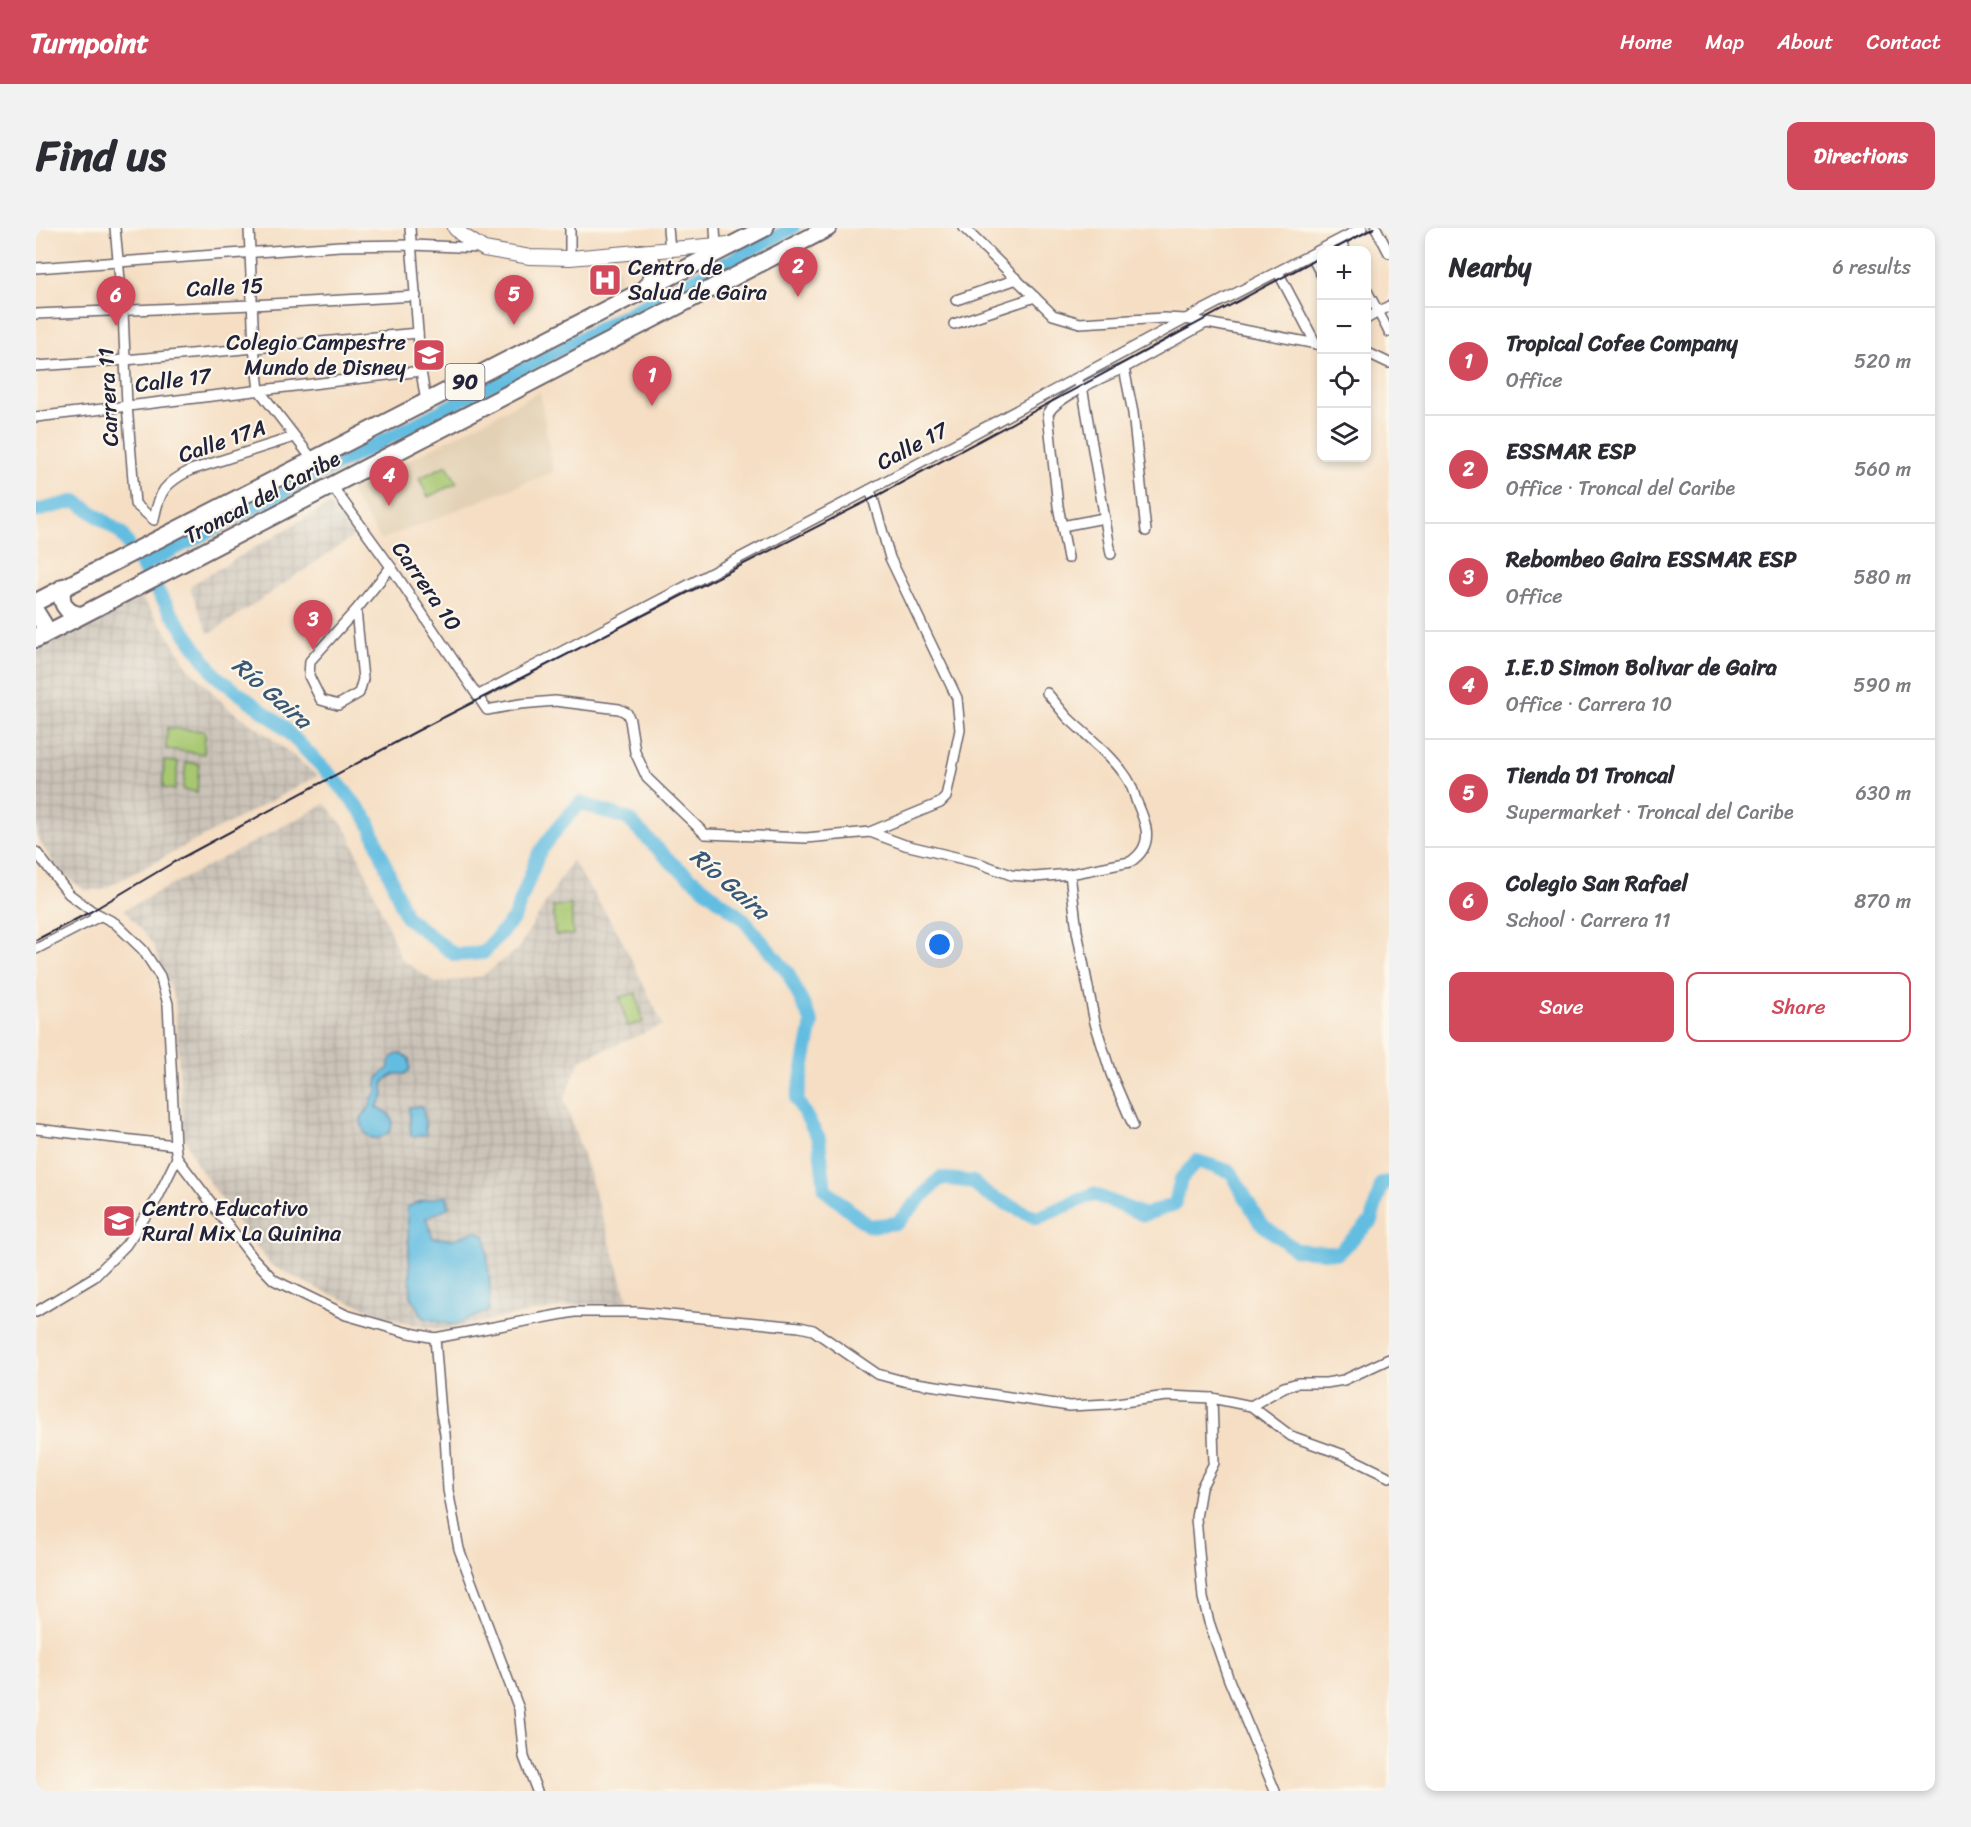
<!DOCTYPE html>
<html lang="en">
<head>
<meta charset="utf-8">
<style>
	:root { --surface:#fff; --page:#f2f2f3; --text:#2b2b33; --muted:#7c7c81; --line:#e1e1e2; --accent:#d1495b }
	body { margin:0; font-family:Sriracha,sans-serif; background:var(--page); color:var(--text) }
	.controls { position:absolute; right:18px; top:18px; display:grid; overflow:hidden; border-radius:12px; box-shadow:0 3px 9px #0003 }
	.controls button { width:54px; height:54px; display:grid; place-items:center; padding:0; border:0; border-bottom:2px solid var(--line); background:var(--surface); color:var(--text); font:30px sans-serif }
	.you { position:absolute; left:904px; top:717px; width:21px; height:21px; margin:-15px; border:4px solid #fff; border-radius:50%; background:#1a73e8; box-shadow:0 0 0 9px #1a73e833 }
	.badge { display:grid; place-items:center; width:39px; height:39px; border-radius:50%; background:var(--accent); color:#fff; font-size:20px; font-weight:700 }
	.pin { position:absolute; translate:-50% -50px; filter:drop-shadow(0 2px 3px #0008) }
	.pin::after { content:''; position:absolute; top:32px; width:21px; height:18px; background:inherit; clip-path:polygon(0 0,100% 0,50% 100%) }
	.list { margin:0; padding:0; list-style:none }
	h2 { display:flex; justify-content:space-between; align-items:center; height:78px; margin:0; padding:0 24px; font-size:26px }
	h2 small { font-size:20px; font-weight:400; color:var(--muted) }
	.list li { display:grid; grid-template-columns:39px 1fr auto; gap:18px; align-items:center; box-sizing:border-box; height:108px; padding:0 24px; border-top:2px solid var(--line) }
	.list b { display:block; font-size:22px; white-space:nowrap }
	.list p { margin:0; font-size:20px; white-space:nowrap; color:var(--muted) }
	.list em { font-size:20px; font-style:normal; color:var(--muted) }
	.actions { display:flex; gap:12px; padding:18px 24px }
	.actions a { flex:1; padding:14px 0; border:2px solid var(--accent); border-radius:12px; text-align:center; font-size:21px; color:var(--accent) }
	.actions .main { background:var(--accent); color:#fff }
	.icon { flex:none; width:33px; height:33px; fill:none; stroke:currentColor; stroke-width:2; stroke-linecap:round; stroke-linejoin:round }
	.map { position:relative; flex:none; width:1353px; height:1563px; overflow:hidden; border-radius:12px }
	header { display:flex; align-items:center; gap:36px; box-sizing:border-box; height:84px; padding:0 30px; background:var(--accent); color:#fff }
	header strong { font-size:28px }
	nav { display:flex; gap:33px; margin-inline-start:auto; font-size:21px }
	.intro { display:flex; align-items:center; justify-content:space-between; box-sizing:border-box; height:144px; padding:0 36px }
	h1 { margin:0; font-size:42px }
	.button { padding:15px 27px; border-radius:12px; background:var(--accent); color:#fff; font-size:21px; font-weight:700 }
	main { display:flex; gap:36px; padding:0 36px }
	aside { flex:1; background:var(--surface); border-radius:12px; box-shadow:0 3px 9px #0003 }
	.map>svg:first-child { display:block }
</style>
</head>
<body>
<header>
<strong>Turnpoint</strong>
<nav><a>Home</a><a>Map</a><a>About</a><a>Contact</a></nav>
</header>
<div class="intro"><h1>Find us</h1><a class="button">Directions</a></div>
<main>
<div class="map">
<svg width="1353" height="1563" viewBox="0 0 1353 1563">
	<defs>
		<pattern id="industrial-grid" width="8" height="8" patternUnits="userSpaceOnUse" patternTransform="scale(1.5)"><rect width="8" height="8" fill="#cbc3b8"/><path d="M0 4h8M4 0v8" fill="none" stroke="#aea79f"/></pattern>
	</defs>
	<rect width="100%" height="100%" fill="#fbf7ec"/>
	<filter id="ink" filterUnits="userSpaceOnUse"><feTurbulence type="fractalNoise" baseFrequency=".0167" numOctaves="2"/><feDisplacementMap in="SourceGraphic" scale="12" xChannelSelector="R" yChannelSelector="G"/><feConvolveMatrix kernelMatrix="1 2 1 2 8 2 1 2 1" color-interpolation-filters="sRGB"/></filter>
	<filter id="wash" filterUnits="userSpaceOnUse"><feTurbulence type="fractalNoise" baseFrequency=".008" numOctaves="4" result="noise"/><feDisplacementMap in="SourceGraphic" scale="24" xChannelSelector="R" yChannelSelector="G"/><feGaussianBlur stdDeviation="1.35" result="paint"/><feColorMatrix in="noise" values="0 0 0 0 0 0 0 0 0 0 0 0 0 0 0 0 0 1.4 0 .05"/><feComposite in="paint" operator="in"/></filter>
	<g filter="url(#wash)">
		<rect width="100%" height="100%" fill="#f5dec3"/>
		<g fill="#e3d1b5">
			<path d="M584,40L585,62L554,65L552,42Z"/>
			<path d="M504,164L517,244L345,312L314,263Z"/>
		</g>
		<g fill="url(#industrial-grid)">
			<path d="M293,276L318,308L178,403L172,405L155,363V357Z"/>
			<path d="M105,369L128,400L152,439L191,479L233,508L282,548L66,662H48L23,643L0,608V421Z"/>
			<path d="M289,576L311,602L333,652L365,731L400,755L446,748L481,722L536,632L584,708L627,797L544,832L528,871L551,939L593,1075L539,1077L469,1089L408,1102L368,1095L286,1063L235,1037L206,1000L159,934L147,904L139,772L116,715L88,682Z"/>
		</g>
		<g fill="#a7c871" stroke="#647556" stroke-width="1.5">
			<path d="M411,237L421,255L392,269L383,250Z"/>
			<path d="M131,500L169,503L168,526L130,521Z"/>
			<path d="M128,533L142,534L139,562L127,560Z"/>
			<path d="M150,534L163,536L161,564L147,562Z"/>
			<path d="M535,677L537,707H519L517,678Z"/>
			<path d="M600,765L607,794L591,798L584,769Z"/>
		</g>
		<g fill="#63bde1" stroke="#42708e" stroke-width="1.5">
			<path d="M364,826L373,830L374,841L369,846H359L349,852L347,857L348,868L341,879C382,895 327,934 325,890L333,880L336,870L341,865C340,850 342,848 353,840C352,832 356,827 364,826Z"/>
			<path d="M387,878L390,907L375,908L373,879Z"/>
			<path d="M411,968L413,979L390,990L397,1010L418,1011L440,1003L450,1009L454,1060L453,1083L418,1097L388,1090L375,1068L371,979L388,972Z"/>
		</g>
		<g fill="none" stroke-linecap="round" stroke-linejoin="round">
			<g stroke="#63bde1" stroke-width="14">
				<path d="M0,283L40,273L85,305L136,386L180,448L244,496L302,555L332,592L370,689L419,727L447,725L478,690L503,625L523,598L544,575L592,591L637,636L707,691L752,745L776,795L761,872L783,911L789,962L833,998L861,995L904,950L937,954L950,966L1001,990L1057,966L1108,987L1139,976L1145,951L1161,933L1195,944L1224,995L1260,1022L1302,1025L1335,993L1346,955L1353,954"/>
				<path d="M110,345L106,338L757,0"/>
			</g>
		</g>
	</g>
	<g filter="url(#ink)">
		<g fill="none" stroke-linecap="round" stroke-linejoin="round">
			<g stroke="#6c646b" stroke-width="12">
				<g id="minor">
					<path d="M79,0L87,83L91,177L99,276L118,292C123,263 129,255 155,242L258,209"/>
					<path d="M213,0L218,119L223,162L277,232"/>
					<path d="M374,0L385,143L390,174"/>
					<path d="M534,0V30"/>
					<path d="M632,0L634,22"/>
					<path d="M679,0L680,17"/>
					<path d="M928,0L1017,87L1044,95L1128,90L1150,91L1286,117"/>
					<path d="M1340,0L1353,25"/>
					<path d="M1304,12L1309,22"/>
					<path d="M1275,27L1286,48"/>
					<path d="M0,40L304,18L376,17L444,20"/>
					<path d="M1242,44L1280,116"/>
					<path d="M1330,61L1353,104"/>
					<path d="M920,72L981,51"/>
					<path d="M0,86L216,77L380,68"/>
					<path d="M1330,91L1353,78"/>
					<path d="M918,96L999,69"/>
					<path d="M1330,124L1353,135"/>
					<path d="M0,138L89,132L382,105"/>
					<path d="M1088,140L1170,95"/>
					<path d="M1043,156L1047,164L1075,326"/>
					<path d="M0,189L385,143"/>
					<path d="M296,258L355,339L451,482L484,476L519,473L583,481L591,485L594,492L599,524L611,550L669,606L770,610L834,604L869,617L940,634L975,647L999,649L1034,646L1094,634C1120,617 1110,595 1100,572C1098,565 1095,556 1091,550C1076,527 1052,509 1032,490C1025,482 1018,473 1011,465"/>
					<path d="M833,262L837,270L854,330L921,470L924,502L910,569L904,575L834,604"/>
					<path d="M1026,298L1068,290"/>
					<path d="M1032,330L1022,278L1012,186C1019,170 1071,147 1088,140L1097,185L1110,303"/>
					<path d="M320,382L327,451L323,465L302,477L285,472L273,448L274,433L320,382L355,339"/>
					<path d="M443,467L833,262L1150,91L1326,0"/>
					<path d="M0,624L33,666L56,683L79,695L107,722L124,748L132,776L139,917L141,930L217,1030L238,1052L310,1087L369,1104L399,1110L538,1084H600L764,1099L777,1102L841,1146L867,1153L1033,1178L1073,1176L1131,1168L1176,1170L1215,1178L1255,1208L1308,1227L1353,1249"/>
					<path d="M1034,646L1041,703L1059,795L1075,846L1097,897"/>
					<path d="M0,721L64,688"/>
					<path d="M0,901L139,917"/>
					<path d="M0,1084L58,1049L90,1017L121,971L141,930"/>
					<path d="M399,1110L405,1185L409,1206L412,1262L423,1321L483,1481L488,1529L501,1563"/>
					<path d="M1176,1170L1178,1235L1165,1260L1160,1290L1167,1370L1173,1394L1193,1452L1239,1563"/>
					<path d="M1215,1178L1248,1159L1262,1155H1290L1308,1152L1353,1131"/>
				</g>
			</g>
			<g stroke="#6c646b" stroke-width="16">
				<path id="secondary" d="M419,0L425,6L448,21L494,29L534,30L693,16"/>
			</g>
			<g stroke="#6c646b" stroke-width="20">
				<g id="trunk">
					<path d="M605,25C623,33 619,51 607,63"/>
					<path d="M27,359C23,373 29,385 44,387"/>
					<path d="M0,374L729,0"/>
					<path d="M0,384L8,397L6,408"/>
					<path d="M0,411L792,0"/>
				</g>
			</g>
			<use href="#minor" stroke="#fff" stroke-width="9"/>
			<use href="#secondary" stroke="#fff" stroke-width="14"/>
			<use href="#trunk" stroke="#fff" stroke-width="16"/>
			<g stroke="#22223b" stroke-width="2">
				<path d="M1296,22L1338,0"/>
				<path d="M0,712L56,683L138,634L381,503L837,270L1286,28"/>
			</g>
		</g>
	</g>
	<defs>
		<g id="hospital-square" transform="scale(1.725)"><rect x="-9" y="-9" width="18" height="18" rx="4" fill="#d1495b" stroke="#fbf7ec"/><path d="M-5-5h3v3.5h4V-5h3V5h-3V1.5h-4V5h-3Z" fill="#fff"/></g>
		<g id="school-square" transform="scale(1.725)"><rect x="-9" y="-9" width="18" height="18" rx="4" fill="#d1495b" stroke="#fbf7ec"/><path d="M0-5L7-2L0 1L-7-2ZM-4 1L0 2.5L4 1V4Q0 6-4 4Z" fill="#fff"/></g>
	</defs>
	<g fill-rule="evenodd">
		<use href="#hospital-square" x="569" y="52"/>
		<use href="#school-square" x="393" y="127"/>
		<use href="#school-square" x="83" y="993"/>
	</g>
	<g text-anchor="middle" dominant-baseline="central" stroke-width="4.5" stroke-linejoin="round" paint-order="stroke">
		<rect fill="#fbf7ec" stroke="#636270" stroke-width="1.5" x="409.5" y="136" width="39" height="36" rx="4.5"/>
		<g font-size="21" font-weight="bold" fill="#22223b">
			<text x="429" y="154">90</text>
		</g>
		<g font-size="22" fill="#22223b" stroke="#fbf7ec" text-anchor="start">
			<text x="592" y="39">Centro de<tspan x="592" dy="25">Salud de Gaira</tspan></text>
			<text x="370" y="114" text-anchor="end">Colegio Campestre<tspan x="370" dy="25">Mundo de Disney</tspan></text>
			<text x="106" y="980">Centro Educativo<tspan x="106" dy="25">Rural Mix La Quinina</tspan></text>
		</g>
		<g font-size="22" fill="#22223b" stroke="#fbf7ec">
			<text transform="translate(189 59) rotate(-3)">Calle 15</text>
			<text transform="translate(137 152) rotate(-7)">Calle 17</text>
			<text transform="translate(72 169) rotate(-93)">Carrera 11</text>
			<text transform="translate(186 213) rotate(-19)">Calle 17A</text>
			<text transform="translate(876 218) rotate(-28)">Calle 17</text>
			<text transform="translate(226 269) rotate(-28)">Troncal del Caribe</text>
			<text transform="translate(391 358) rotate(55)">Carrera 10</text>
		</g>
		<g font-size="24" font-style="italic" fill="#395875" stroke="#fbf7ec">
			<text transform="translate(236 465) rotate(41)">Río Gaira</text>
			<text transform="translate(694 656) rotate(41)">Río Gaira</text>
		</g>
	</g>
</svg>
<div class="controls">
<button>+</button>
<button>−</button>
<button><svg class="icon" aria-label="locate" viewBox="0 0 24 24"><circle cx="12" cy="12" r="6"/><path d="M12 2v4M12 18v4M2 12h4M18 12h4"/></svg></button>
<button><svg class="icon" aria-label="layers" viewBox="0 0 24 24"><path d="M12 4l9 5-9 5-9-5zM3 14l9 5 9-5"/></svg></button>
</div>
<div class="you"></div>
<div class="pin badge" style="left:616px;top:178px">1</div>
<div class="pin badge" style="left:762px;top:69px">2</div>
<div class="pin badge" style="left:277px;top:422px">3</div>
<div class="pin badge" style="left:353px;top:278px">4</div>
<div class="pin badge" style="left:478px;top:97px">5</div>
<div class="pin badge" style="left:80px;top:98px">6</div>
</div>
<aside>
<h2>Nearby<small>6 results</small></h2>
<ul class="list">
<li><span class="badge">1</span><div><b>Tropical Cofee Company</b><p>Office</p></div><em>520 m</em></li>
<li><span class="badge">2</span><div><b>ESSMAR ESP</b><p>Office · Troncal del Caribe</p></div><em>560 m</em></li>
<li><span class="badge">3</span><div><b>Rebombeo Gaira ESSMAR ESP</b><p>Office</p></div><em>580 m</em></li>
<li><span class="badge">4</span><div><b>I.E.D Simon Bolivar de Gaira</b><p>Office · Carrera 10</p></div><em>590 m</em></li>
<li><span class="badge">5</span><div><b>Tienda D1 Troncal</b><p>Supermarket · Troncal del Caribe</p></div><em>630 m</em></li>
<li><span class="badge">6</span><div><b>Colegio San Rafael</b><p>School · Carrera 11</p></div><em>870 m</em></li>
</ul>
<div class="actions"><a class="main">Save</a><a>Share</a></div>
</aside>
</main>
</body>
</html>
